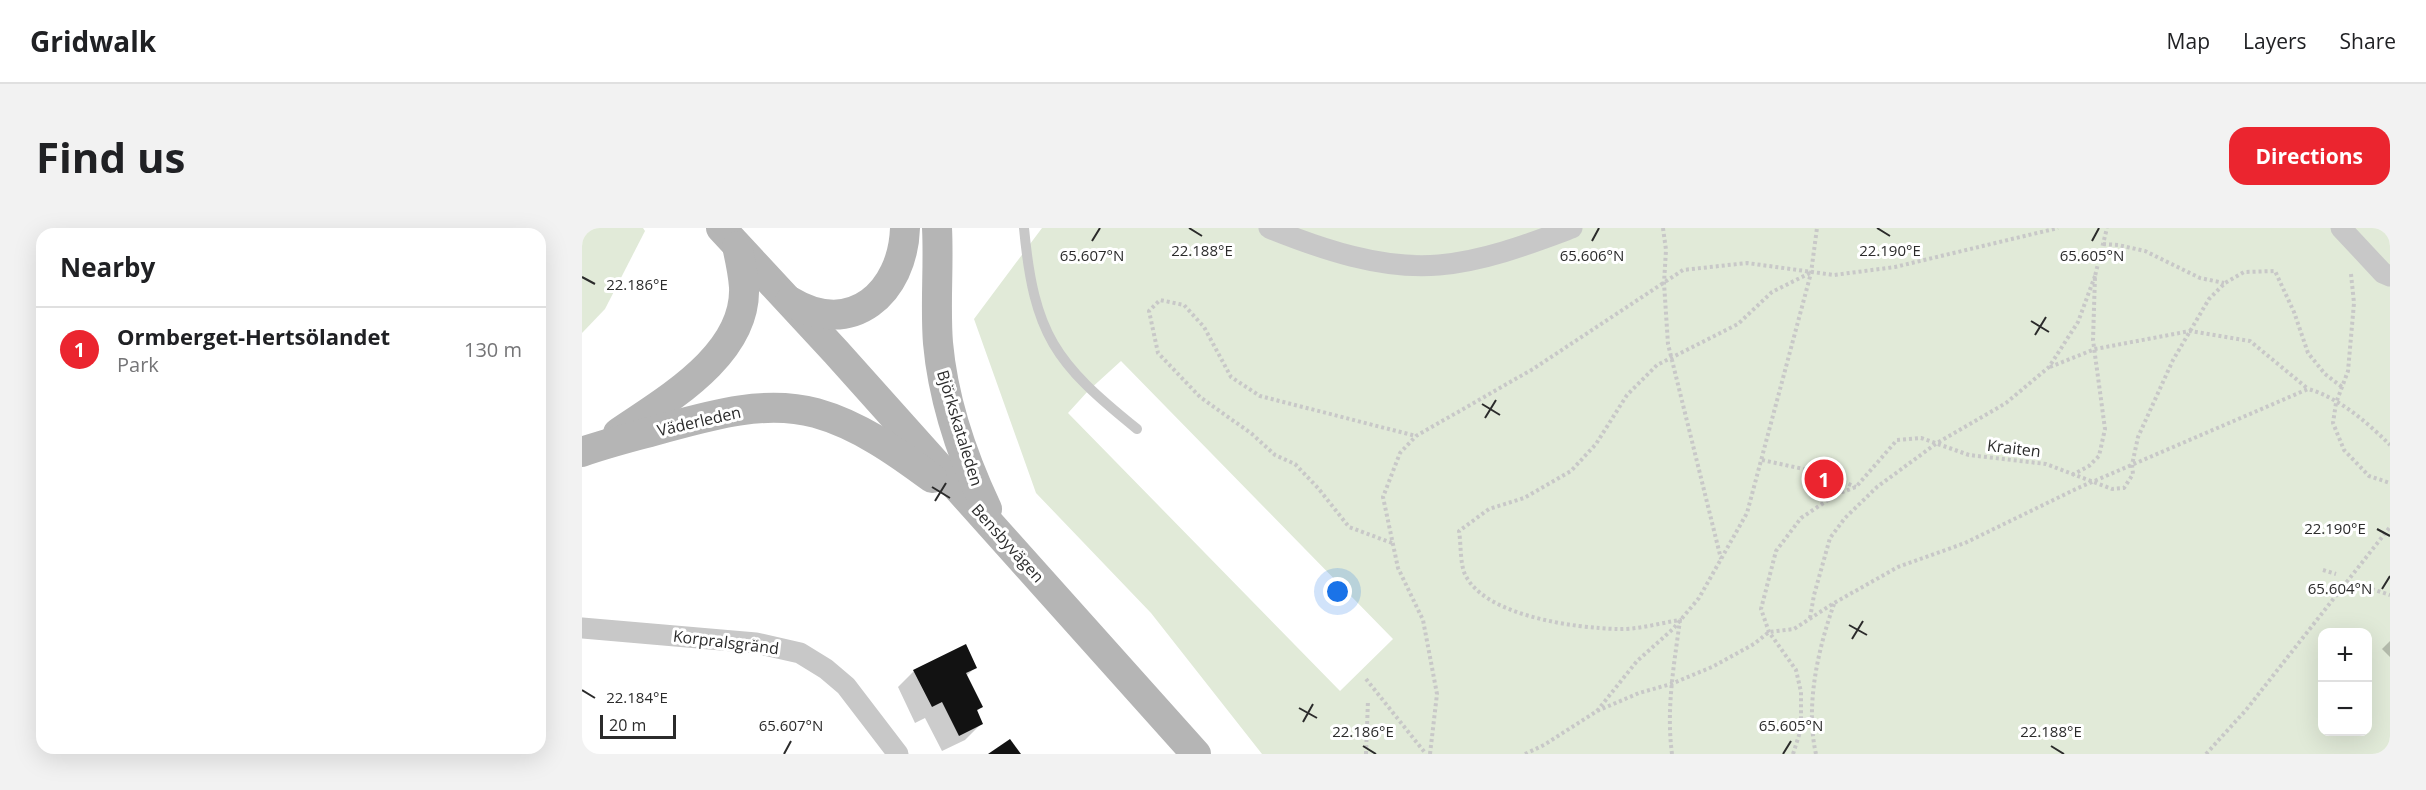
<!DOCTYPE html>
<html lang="en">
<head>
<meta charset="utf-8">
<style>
	:root { --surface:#fff; --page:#f2f2f2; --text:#202124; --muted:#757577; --line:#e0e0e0; --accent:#eb252f }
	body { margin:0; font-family:"Open Sans",sans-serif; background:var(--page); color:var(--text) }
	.controls { position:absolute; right:18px; bottom:18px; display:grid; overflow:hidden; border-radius:12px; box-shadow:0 6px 24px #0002 }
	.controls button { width:54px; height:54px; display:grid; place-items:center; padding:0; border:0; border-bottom:2px solid var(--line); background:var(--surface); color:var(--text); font:30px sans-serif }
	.scale { position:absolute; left:18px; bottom:15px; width:76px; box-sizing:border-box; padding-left:6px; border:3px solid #2b2b2b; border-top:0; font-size:16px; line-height:21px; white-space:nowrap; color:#2b2b2b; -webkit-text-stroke:4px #fff; paint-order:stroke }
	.you { position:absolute; left:756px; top:364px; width:21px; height:21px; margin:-15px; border:4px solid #fff; border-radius:50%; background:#1a73e8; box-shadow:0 0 0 9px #1a73e833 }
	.badge { display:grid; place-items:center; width:39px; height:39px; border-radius:50%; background:var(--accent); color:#fff; font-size:20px; font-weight:700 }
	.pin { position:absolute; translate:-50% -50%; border:3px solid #fff; box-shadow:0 2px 6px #0006 }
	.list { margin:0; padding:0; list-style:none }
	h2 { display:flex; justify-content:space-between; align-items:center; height:78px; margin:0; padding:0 24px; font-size:26px }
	h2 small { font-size:20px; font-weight:400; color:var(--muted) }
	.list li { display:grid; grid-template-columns:39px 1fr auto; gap:18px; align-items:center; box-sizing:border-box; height:84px; padding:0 24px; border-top:2px solid var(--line) }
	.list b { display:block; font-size:22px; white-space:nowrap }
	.list p { margin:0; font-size:20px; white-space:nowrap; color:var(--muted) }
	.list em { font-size:20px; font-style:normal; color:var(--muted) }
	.map { position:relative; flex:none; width:1808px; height:526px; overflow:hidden; border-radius:18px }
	header { display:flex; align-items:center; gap:36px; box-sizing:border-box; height:84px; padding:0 30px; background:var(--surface); border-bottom:2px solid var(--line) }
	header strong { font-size:28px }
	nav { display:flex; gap:33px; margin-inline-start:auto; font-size:21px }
	.intro { display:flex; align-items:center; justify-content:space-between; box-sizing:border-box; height:144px; padding:0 36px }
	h1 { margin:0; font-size:42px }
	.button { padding:15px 27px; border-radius:18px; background:var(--accent); color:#fff; font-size:21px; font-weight:700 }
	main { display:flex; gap:36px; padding:0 36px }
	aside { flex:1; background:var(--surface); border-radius:18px; box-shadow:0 6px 24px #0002 }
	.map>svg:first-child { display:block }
</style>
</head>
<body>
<header>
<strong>Gridwalk</strong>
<nav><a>Map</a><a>Layers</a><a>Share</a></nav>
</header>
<div class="intro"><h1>Find us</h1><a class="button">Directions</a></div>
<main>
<aside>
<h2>Nearby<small></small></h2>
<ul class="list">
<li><span class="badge">1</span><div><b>Ormberget-Hertsölandet</b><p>Park</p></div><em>130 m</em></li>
</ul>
</aside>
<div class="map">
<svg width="1808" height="526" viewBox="0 0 1808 526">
	<rect width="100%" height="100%" fill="#fff"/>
	<g fill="#e1ead8" fill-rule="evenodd">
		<path d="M0,0H61L63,3L23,81L0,105Z"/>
		<path d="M460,0H1808V526H680L569,385L454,265L392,91ZM539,133L811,411L758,463L486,185L506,163ZM1740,404H1786V503H1740Z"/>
	</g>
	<g fill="#0003">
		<path d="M1808,413V429L1800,421Z"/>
		<path d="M394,439L384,448L399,479L394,484L400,495L383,512L360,523L343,490L333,495L316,459L332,443Z"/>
	</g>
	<g fill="#121212">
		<path d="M384,416L395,440L384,445L401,479L395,482L401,496L377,508L360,474L350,479L331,442Z"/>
		<path d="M428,511L439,526H406Z"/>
	</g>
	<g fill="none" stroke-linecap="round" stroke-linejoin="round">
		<g stroke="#c8c8c8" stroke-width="4" stroke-dasharray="3 3" stroke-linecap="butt">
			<path d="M1081,0L1084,22L1082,55L1086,116L1139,331"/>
			<path d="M1521,16L1536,17L1563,23L1618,50L1642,55"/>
			<path d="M1769,46L1772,75L1766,143L1754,175L1751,195L1762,222L1787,248L1808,255"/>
			<path d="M1468,139L1513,121L1608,103L1668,113L1725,160"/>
			<path d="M1180,232L1240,245L1274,259"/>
			<path d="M1490,247L1507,238L1517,228L1523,201L1511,112L1513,48L1525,0"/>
			<path d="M810,315L767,299L736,260L713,236L693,227L670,206L618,169L576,125L567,83L578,72L602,77L622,99L649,149L678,168L834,208"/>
			<path d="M1741,342L1754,346"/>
			<path d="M1784,359L1808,367"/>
			<path d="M1228,390L1232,367L1248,310L1263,290L1295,259L1355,215L1424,175L1467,139L1496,94L1513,48"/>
			<path d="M784,451L844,526"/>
			<path d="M1015,483L1055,433L1091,401L1117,370L1165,285L1229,45L1235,0"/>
			<path d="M784,526L786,472"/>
			<path d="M848,526L855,466L841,392L816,340L801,269L818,225L834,208L951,141L1101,42L1165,35L1252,47L1313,39L1476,0"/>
			<path d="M943,526L962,517L1015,483L1057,465L1089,456L1130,439L1172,416L1187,404L1212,401L1252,375L1316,339L1383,315L1496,260L1726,161C1756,169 1786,195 1808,217"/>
			<path d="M1090,526C1084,481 1092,437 1098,392C1078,395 1055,402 1035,401C994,400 899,388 882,344C878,332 879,315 877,303L907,281L942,270L989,243L1014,216L1045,167L1075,137L1156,96L1190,64L1228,45"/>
			<path d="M1211,526L1219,501V464L1214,442L1187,404L1179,381L1194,323L1219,290L1255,266L1274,259L1315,212L1339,210L1387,227L1464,236L1530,261L1542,260L1551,246L1550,237L1556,209L1591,132L1627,71L1643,55L1662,44L1693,43L1712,84L1726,125L1743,146L1760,159"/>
			<path d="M1234,526C1223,478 1236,421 1252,376"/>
			<path d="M1624,526L1664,482L1808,299"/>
		</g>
		<path stroke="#c8c8c8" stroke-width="10" d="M442,0C452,107 473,135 555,201"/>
		<g stroke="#c8c8c8" stroke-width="21">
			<path d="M687,0C739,21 800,42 857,37C903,33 947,16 990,0"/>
			<path d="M1759,0L1801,45L1808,48"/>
			<path d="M0,400L174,415L218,425L244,441L264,458L316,526"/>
		</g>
		<g stroke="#b5b5b5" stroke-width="30">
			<path d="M139,0L254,124L614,526"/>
			<path d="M355,0C357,38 353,77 356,115C361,171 381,230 405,281"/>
			<path d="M208,73C270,111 321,64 323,0"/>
			<path d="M36,205C84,172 165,127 162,59C161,45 158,31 155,18"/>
			<path d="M0,224C25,215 50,209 75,202C126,188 181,171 234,185C277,197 315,224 350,250"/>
		</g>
	</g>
	<path fill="none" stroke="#2b2b2b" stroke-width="2" d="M607,0L620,8M1295,0L1308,8M510,13L518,0M1010,13L1017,0M1510,13L1517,0M0,49L13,56M1449,93L1467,104M1453,107L1464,89M900,176L918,187M903,190L914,172M350,259L368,270M353,273L364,255M1795,301L1808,308M1800,361L1808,348M1267,397L1285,407M1270,411L1281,393M0,462L13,470M717,480L735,490M721,494L731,476M781,518L794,526M1469,518L1482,526M202,526L209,513M1201,526L1209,513"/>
	<g text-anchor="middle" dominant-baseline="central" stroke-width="6" stroke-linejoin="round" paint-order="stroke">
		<g font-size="16" fill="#2b2b2b" stroke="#fff">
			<text transform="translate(117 193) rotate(-13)">Väderleden</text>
			<text transform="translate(378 200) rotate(73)">Björkskataleden</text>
			<text transform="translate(1432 220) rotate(7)">Kraiten</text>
			<text transform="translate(426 315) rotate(48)">Bensbyvägen</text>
			<text transform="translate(144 414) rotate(7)">Korpralsgränd</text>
		</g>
	</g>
	<g font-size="15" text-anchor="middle" fill="#2b2b2b" stroke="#fff" stroke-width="6" stroke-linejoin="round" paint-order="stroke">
		<text x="620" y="28">22.188°E</text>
		<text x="1308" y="28">22.190°E</text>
		<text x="510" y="33">65.607°N</text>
		<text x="1010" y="33">65.606°N</text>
		<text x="1510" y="33">65.605°N</text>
		<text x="55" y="62">22.186°E</text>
		<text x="1753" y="306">22.190°E</text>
		<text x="1758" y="366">65.604°N</text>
		<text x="55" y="475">22.184°E</text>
		<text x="209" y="503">65.607°N</text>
		<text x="1209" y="503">65.605°N</text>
		<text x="781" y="509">22.186°E</text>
		<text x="1469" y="509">22.188°E</text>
	</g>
</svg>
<div class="controls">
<button>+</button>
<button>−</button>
</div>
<div class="scale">20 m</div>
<div class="you"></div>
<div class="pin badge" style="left:1242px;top:251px">1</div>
</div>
</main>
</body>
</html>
